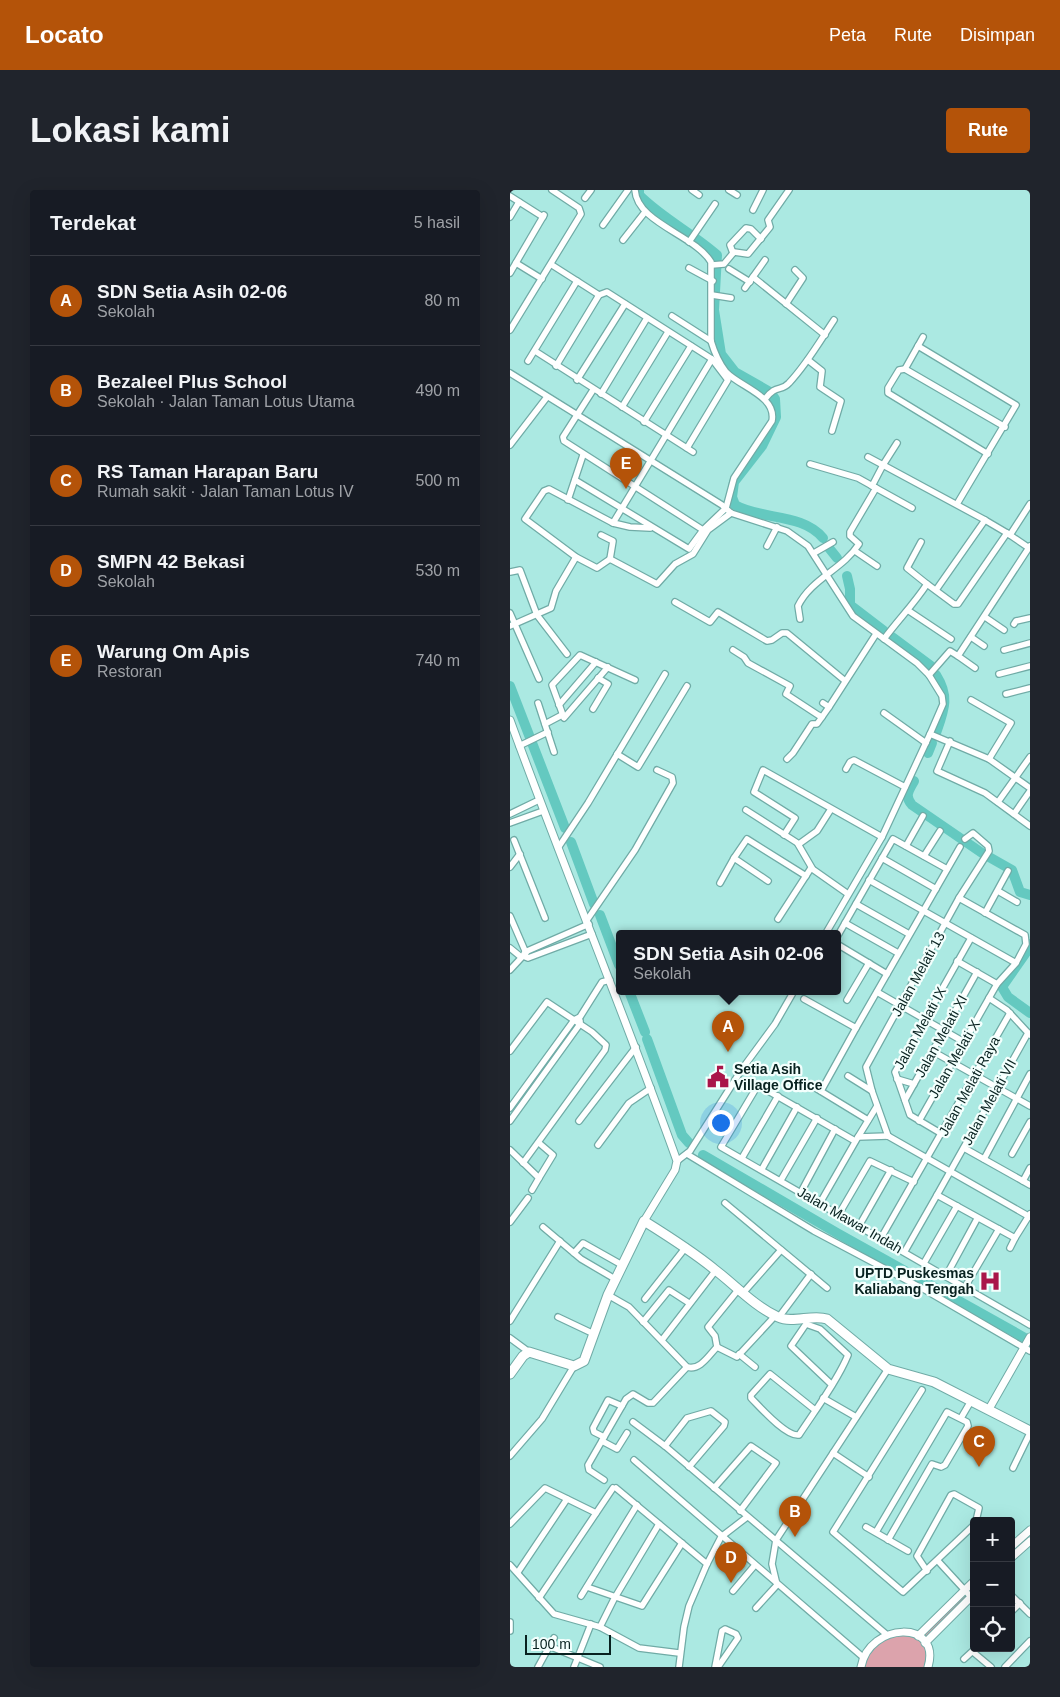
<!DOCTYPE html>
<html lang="id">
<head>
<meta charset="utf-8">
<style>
	:root { --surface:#171b24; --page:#20242c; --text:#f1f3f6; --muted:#9ea1a6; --line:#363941; --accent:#b45309 }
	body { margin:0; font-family:Arial,sans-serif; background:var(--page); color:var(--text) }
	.controls { position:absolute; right:15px; bottom:15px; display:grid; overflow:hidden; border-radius:5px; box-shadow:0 5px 20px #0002 }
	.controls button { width:45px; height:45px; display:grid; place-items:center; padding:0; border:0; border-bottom:1px solid var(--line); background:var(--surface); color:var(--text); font:25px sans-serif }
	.scale { position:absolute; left:15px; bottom:12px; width:86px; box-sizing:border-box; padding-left:5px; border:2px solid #082220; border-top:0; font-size:14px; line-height:18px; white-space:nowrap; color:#082220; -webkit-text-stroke:4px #f3fffd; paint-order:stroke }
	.you { position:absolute; left:210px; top:932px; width:18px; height:18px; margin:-12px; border:4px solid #fff; border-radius:50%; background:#1a73e8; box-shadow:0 0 0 8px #1a73e833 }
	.badge { display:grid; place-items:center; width:32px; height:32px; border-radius:50%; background:var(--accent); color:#fff; font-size:16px; font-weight:700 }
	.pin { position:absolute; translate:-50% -41px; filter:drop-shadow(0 1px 2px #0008) }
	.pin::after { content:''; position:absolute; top:26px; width:18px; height:15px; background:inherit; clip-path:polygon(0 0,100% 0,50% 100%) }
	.popup { position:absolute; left:106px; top:740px; width:225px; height:65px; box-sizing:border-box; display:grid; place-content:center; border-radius:5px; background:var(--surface); filter:drop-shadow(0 1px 4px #0005); font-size:16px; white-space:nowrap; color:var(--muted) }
	.popup b { font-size:19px; color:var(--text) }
	.popup::after { content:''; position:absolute; left:50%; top:100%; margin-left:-10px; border:10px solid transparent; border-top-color:var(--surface) }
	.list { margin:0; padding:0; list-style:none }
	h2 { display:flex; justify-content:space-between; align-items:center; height:65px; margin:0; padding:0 20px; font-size:21px }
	h2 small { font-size:16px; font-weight:400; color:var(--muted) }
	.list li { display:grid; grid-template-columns:32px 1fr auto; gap:15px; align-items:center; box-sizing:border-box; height:90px; padding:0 20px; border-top:1px solid var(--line) }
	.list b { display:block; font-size:19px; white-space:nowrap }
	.list p { margin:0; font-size:16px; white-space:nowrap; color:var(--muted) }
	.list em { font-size:16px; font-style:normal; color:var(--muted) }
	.icon { flex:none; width:28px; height:28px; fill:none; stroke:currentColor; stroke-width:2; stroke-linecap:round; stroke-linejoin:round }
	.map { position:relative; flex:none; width:520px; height:1477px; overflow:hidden; border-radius:5px }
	header { display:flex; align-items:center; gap:30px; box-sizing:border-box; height:70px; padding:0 25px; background:var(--accent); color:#fff }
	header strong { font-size:24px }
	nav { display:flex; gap:28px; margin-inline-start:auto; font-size:18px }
	.intro { display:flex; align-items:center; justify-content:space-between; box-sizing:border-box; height:120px; padding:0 30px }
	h1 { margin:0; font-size:35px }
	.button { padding:12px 22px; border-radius:5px; background:var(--accent); color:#fff; font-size:18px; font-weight:700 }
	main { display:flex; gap:30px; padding:0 30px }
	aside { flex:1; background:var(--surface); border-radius:5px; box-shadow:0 5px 20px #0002 }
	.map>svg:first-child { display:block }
</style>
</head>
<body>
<header>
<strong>Locato</strong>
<nav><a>Peta</a><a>Rute</a><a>Disimpan</a></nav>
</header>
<div class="intro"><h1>Lokasi kami</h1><a class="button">Rute</a></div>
<main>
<aside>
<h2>Terdekat<small>5 hasil</small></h2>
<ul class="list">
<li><span class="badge">A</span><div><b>SDN Setia Asih 02-06</b><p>Sekolah</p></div><em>80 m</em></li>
<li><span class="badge">B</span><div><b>Bezaleel Plus School</b><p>Sekolah · Jalan Taman Lotus Utama</p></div><em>490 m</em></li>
<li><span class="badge">C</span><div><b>RS Taman Harapan Baru</b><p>Rumah sakit · Jalan Taman Lotus IV</p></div><em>500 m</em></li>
<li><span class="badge">D</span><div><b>SMPN 42 Bekasi</b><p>Sekolah</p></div><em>530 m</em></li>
<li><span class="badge">E</span><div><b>Warung Om Apis</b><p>Restoran</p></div><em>740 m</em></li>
</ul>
</aside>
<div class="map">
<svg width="520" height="1477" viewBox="0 0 520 1477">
	<rect width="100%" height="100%" fill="#abe9e2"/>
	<path fill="#dca3ac" d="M464,1391V1404L415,1453L418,1477H351L352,1471L376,1444L408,1446Z"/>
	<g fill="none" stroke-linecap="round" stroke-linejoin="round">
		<g stroke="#64c9c0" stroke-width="10">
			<path d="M129,0V5C152,28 182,43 207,65L204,120L211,164L225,182L260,202L265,209L266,227L252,256L224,292L222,307L225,315C251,330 293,323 313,348"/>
			<path d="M319,358L327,368"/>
			<path d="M337,386L340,399V415L374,441"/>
			<path d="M382,447L421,476"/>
			<path d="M0,496L55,638"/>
			<path d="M426,543C434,520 440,507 426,485"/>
			<path d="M418,563L422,553"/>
			<path d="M404,591C399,600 394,606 402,615L472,663L502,680L510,702L520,705"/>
			<path d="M61,652L84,714"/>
			<path d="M90,725L109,775"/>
			<path d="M520,754L517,761L492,797L498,807L520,823"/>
			<path d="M119,801L135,842"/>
			<path d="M137,849L172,945L179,953"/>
			<path d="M193,965L327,1043L515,1148"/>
		</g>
		<g stroke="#70aba6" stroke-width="8">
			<g id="minor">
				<path d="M182,0L189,5"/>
				<path d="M219,0L227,5"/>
				<path d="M0,6L33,27"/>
				<path d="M75,8L81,0"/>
				<path d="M243,20L253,0"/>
				<path d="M0,27L9,12"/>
				<path d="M93,35L118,0"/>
				<path d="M113,50L135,22"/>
				<path d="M179,52L205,14"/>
				<path d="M223,63L220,55L236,38L241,39L251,49"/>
				<path d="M6,73L32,89"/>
				<path d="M42,75L89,105"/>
				<path d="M202,75L214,74L224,62L238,64L260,37L258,30L279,0"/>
				<path d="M179,78L203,91"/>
				<path d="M219,79L240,92"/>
				<path d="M0,83L34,25"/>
				<path d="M243,87L315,145"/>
				<path d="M235,98L255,70"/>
				<path d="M202,105L221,108"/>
				<path d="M276,114L293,88L285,80"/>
				<path d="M162,126L201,151"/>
				<path d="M0,140L71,24L69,18L42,0"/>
				<path d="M413,147L395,179L495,237"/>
				<path d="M408,156L506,215L447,314"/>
				<path d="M25,161L183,262"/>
				<path d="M202,169L103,333L39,299L34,301L15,329L66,367L87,378L100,369L147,394L165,374L183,364L198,340L221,323"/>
				<path d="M298,170L312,181L310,197L331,211L322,241"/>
				<path d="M18,171L67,91"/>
				<path d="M46,176L89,105L97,102L202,169L218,190L177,258"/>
				<path d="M395,179L389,180L378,198V203L478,264"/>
				<path d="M0,183L212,315L221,323L277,341L298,356L343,426L407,473L419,485L432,506L433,514L420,544L372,647L316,743"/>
				<path d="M67,190L115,114"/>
				<path d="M83,200L53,247L54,251L193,340"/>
				<path d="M91,204L137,128"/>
				<path d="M255,209C266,194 271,202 279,193C297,174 310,151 324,130"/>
				<path d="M112,217L158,142"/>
				<path d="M134,232L181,156"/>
				<path d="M387,253L373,275L475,330L426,400"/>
				<path d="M0,255L37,207"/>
				<path d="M358,267L373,275L362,296"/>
				<path d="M65,290L179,359L193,340L216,318L224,288L262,231C267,206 230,197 216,182C209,173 204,161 201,151V72C185,45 127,33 125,0"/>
				<path d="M366,298L402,318"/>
				<path d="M58,310L73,265"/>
				<path d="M475,330L497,343"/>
				<path d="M103,333L120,337L140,338"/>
				<path d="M91,345L103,351L100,369"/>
				<path d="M500,345L520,314"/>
				<path d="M411,352L397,378L417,394"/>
				<path d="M257,356L267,337"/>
				<path d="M345,361L367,376"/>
				<path d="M304,363L323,352"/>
				<path d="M0,382L10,380L27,425L57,464"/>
				<path d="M165,412L200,432L208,422L257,451L262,450L272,443H277L334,490"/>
				<path d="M399,421L441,449"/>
				<path d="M0,423L29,489"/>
				<path d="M475,427L494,440"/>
				<path d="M290,429L288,416C301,389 333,379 349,354L340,346V342L366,298L348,288L300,274"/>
				<path d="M504,434L506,431L520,428"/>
				<path d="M0,436L41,418L46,401L66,367"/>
				<path d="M461,447L474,456"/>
				<path d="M374,449C388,430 404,414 417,394L444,414H448L497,343L519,358"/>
				<path d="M223,460L234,467L238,473L280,496L276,504L308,525L312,527L319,517"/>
				<path d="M494,460L520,453"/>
				<path d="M98,477L54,528L42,495L70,465L125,490"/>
				<path d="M465,478L448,466L520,356"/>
				<path d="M489,484L520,476"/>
				<path d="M419,485L440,461L448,466"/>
				<path d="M496,504L520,498"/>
				<path d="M461,510L501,533L479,569"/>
				<path d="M28,513L44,562"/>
				<path d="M313,513L319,517L366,444"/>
				<path d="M49,515L86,472"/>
				<path d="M83,519L98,494L88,488"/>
				<path d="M374,523L416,553"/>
				<path d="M35,534L52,525"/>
				<path d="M420,544L479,569L520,598"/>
				<path d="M440,551L427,581L475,603L520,636"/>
				<path d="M9,556L38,542"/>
				<path d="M107,564L128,577L177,496"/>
				<path d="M277,569L283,563L302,534H307L312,527"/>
				<path d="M336,579L340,572L344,570L395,597"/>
				<path d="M488,612L520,567"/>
				<path d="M236,620L289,654L307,641L321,619"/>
				<path d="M0,624L29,610"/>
				<path d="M504,624L520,601"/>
				<path d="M0,633L33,621"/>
				<path d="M274,645L285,628L244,602L253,580L372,647"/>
				<path d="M4,650L35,728"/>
				<path d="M288,654L302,678"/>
				<path d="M396,656L413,626"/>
				<path d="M48,658L78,613L155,484"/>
				<path d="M414,666L430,641"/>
				<path d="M372,668L426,699"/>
				<path d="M0,677L10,664"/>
				<path d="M359,690L506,773"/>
				<path d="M258,691L224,668L237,649L296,686"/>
				<path d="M210,693L224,668"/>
				<path d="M488,701L507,712"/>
				<path d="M346,714L399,744"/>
				<path d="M475,723L498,681"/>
				<path d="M0,726L16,763"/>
				<path d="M268,729L301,678L338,704"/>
				<path d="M77,730L125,660L163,593L162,587L147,580"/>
				<path d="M335,733L388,763"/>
				<path d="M327,747L383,649L437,679"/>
				<path d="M327,754L377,784"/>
				<path d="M0,758L11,767"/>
				<path d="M13,766L15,762L79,734"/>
				<path d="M447,771L487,794"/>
				<path d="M0,780L13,766L18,768L82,744"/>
				<path d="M367,802L454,852"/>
				<path d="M479,808L497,820L520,845"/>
				<path d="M294,809L346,838L450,657"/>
				<path d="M337,810L359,773"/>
				<path d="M518,843L427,1005L505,1048L520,1024"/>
				<path d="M0,861L37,812L82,842L96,855L95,860L13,973"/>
				<path d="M422,861L520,916"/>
				<path d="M338,886L362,901"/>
				<path d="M387,889L404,894"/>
				<path d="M299,894L358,930"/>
				<path d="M311,901L346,838"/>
				<path d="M395,910L467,782"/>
				<path d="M0,918L64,830L70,827L92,792L100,790"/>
				<path d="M0,931L70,834V831"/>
				<path d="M69,931L126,857"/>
				<path d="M409,931L487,794L506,773L516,754L515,745L449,708"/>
				<path d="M432,944L400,925L385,882L461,748"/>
				<path d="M378,946L362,901L356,877L449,708L479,661L478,656L463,643L455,649"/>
				<path d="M378,946L520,1027"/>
				<path d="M348,947L367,916"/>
				<path d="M345,951L248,895L211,957L520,1135"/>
				<path d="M88,955L119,913L141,898"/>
				<path d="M454,958L520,995"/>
				<path d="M0,960L29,988L43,965L29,953"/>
				<path d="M177,964L304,1041L417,1101L520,1161"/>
				<path d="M502,964L520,932"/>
				<path d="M232,968L268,906"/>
				<path d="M474,969L520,884"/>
				<path d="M167,971L180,961L232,879L265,834L284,801"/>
				<path d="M252,979L287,917"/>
				<path d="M271,990L307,928"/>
				<path d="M513,991L520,978"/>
				<path d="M22,1000L29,988"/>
				<path d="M291,1002L325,939"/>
				<path d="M215,1013L317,1098"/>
				<path d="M310,1013L348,947L378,946"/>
				<path d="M329,1024L360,971L404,992"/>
				<path d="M0,1032L18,1008"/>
				<path d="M349,1036L381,980"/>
				<path d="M33,1037L71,1069L105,1089"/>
				<path d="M371,1048L500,823"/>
				<path d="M500,1058L505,1048"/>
				<path d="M395,1061L427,1005"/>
				<path d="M64,1063L73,1053L112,1075"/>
				<path d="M414,1073L447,1016"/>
				<path d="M436,1086L467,1029"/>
				<path d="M455,1097L489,1039"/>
				<path d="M233,1103L271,1060"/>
				<path d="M98,1105L119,1117L177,1177C190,1181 199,1165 207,1157L205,1146L198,1137L228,1100"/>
				<path d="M135,1109L176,1057"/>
				<path d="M48,1127L84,1144"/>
				<path d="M269,1127L301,1084"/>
				<path d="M0,1131L50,1051"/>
				<path d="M133,1132L159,1100L179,1113"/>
				<path d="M0,1148L19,1162"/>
				<path d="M152,1150L206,1080"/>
				<path d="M207,1157L227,1167L265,1126"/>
				<path d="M229,1164L245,1177"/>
				<path d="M412,1200L323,1342L393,1402L464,1335"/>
				<path d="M313,1208L346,1227"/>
				<path d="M305,1220L260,1184L241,1205V1208C250,1217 276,1247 289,1245C304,1222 328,1190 338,1165L310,1139L296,1134L281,1156L321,1194"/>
				<path d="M451,1228L461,1211"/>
				<path d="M123,1232L155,1256L376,1444"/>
				<path d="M94,1247L84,1242L83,1238L98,1210L112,1216"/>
				<path d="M92,1251L107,1259L117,1243"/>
				<path d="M155,1256L177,1228L201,1221L215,1232L214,1236L179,1277"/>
				<path d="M323,1263L359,1287"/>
				<path d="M0,1266L32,1229L64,1176"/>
				<path d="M124,1270L354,1468"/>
				<path d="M503,1278L520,1243"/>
				<path d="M94,1290L79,1280L78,1275L116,1209L123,1204L138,1213H143L177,1177"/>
				<path d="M106,1298L197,1374"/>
				<path d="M204,1298L241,1256L266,1273L230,1321"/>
				<path d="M0,1334L35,1298L86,1323"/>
				<path d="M356,1337L398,1361"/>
				<path d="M366,1342L437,1222L457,1232L458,1236L435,1275L431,1277L422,1274L378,1350"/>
				<path d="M428,1371L461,1407"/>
				<path d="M0,1375L44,1424L90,1437L129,1458L169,1463"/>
				<path d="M417,1381L407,1366L441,1305L444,1304L469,1318L466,1331"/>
				<path d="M8,1382L57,1309"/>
				<path d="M77,1397L132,1416L172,1353"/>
				<path d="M223,1401L245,1375"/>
				<path d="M501,1405L520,1424"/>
				<path d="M71,1406L127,1315"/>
				<path d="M29,1408L103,1298"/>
				<path d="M246,1418L267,1395L262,1374L266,1350L378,1179"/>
				<path d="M501,1422L510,1413"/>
				<path d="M0,1432V1441"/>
				<path d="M90,1437L104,1409L149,1334"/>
				<path d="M39,1456L90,1477"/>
				<path d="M463,1462L481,1477"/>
				<path d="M454,1469L466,1458"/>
				<path d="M28,1477L44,1448"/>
				<path d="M64,1477L81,1434"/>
				<path d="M169,1477L174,1437L179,1416L197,1374L211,1347L237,1327"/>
				<path d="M205,1477L212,1441L215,1439L226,1444L228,1448L208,1477"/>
				<path d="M495,1477L520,1451"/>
			</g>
		</g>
		<g stroke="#70aba6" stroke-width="9">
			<g id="tertiary">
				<path d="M0,530C54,678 114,823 167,971L165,980L134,1031"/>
				<path d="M479,1219L520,1147"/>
				<path d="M501,1357L520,1340"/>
				<path d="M501,1368L520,1351"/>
				<path d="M408,1446L464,1391"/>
				<path d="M415,1453L464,1404"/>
				<path d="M351,1477C359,1432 432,1429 418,1477"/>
			</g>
		</g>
		<g stroke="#70aba6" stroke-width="11">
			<path id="primary" d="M0,1184L13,1166L19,1162L64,1176L74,1171L98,1105L134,1031C158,1046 182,1061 204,1079C225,1095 244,1116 268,1127C283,1134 302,1124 317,1129L378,1179L424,1192L520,1241"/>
		</g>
		<use href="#minor" stroke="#fff" stroke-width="5.5"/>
		<use href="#tertiary" stroke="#fff" stroke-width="7"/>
		<use href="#primary" stroke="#fff" stroke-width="9"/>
	</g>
	<defs>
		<g id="civic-bare" transform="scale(1.725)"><path d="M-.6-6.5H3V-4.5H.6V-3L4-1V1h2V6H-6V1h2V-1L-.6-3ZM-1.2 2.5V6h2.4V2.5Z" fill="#a91549" stroke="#f3fffd" stroke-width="2.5" paint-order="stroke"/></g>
		<g id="hospital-bare" transform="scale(1.725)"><path d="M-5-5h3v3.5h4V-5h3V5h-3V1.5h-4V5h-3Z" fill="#a91549" stroke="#f3fffd" stroke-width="2.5" paint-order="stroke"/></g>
	</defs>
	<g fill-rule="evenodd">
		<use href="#civic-bare" x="208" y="887"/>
		<use href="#hospital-bare" x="480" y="1091"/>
	</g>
	<g text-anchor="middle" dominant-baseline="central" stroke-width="4.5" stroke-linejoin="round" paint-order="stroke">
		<g font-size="14" fill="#082220" stroke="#f3fffd">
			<text transform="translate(408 784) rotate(-61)">Jalan Melati 13</text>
			<text transform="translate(410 838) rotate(-61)">Jalan Melati IX</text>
			<text transform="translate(431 846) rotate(-61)">Jalan Melati XI</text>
			<text transform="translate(444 869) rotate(-60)">Jalan Melati X</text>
			<text transform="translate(459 896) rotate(-61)">Jalan Melati Raya</text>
			<text transform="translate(479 912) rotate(-61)">Jalan Melati VII</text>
			<text transform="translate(340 1030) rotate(30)">Jalan Mawar Indah</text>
		</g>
		<g font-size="14" font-weight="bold" fill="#082220" stroke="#f3fffd" text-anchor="start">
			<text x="224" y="879">Setia Asih<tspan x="224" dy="16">Village Office</tspan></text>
			<text x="464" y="1083" text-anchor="end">UPTD Puskesmas<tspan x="464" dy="16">Kaliabang Tengah</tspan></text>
		</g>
	</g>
</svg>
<div class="controls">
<button>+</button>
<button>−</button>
<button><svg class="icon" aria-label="locate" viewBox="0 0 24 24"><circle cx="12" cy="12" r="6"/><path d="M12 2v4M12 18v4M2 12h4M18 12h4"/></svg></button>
</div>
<div class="scale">100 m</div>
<div class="you"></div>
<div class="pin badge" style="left:218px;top:862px">A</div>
<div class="popup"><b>SDN Setia Asih 02-06</b>Sekolah</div>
<div class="pin badge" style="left:285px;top:1347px">B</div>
<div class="pin badge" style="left:469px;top:1277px">C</div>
<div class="pin badge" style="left:221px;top:1393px">D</div>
<div class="pin badge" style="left:116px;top:299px">E</div>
</div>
</main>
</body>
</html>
